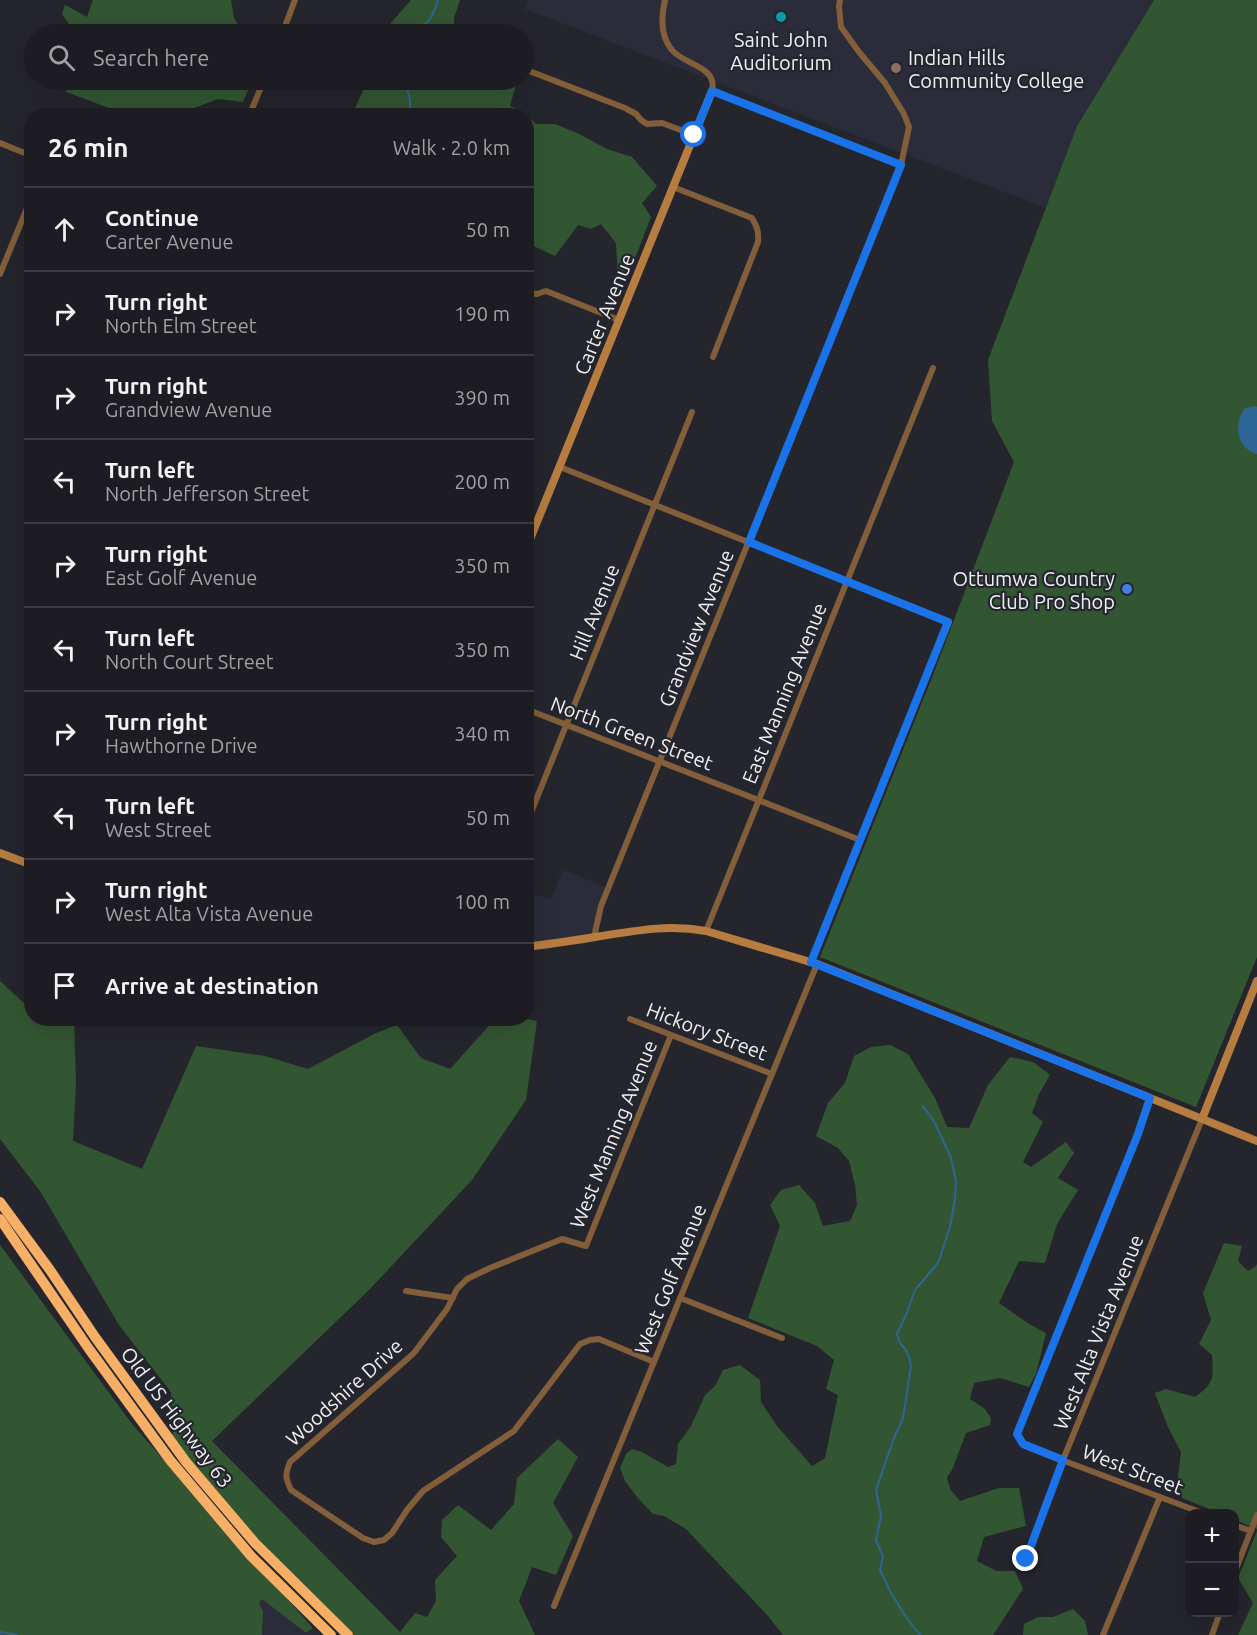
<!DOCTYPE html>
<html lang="en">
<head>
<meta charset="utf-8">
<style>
	:root { --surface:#1c1c22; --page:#25252a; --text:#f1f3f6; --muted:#a0a1a5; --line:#3a3a40 }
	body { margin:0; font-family:Ubuntu,sans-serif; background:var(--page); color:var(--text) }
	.controls { position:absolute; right:18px; bottom:18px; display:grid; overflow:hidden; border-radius:12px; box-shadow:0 6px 24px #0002 }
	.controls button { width:54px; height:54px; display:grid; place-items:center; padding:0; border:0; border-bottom:2px solid var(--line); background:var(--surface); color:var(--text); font:30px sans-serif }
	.stop { position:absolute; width:18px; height:18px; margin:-14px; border:4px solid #1a73e8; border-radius:50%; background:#fff }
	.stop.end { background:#1a73e8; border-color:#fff; box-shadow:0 2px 6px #0008 }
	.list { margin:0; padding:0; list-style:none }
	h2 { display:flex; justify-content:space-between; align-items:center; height:78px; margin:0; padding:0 24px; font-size:26px }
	h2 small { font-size:20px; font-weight:400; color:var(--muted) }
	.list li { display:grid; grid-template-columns:39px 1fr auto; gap:18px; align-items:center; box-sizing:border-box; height:84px; padding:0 24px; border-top:2px solid var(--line) }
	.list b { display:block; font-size:22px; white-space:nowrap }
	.list p { margin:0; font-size:20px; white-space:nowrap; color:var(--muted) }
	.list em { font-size:20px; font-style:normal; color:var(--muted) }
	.icon { flex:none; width:33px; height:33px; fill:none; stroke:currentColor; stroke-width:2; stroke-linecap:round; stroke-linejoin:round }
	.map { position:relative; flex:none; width:1257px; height:1635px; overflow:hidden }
	.search { position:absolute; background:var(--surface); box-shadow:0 6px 24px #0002; left:24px; top:24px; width:510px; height:66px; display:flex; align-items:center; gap:15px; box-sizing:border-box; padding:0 21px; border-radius:33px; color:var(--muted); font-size:22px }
	.panel { position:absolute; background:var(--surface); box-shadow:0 6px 24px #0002; left:24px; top:108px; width:510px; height:918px; border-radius:24px }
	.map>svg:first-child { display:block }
</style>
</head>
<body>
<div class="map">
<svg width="1257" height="1635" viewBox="0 0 1257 1635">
	<rect width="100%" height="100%" fill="#25262d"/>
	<g fill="#2a2c39">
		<path d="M528,0H1154L1077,126L1046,208L525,9Z"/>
		<path d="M563,870L609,888L594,937L527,947V891L550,900Z"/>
		<path d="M262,1598L306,1633L313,1628L321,1635H262L264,1628L259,1603Z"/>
	</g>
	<g fill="#335632">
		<path d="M93,0H231L234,18L244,34H76L62,14L65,5L87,17Z"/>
		<path d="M411,0H460L454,18V34H386L391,23Z"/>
		<path d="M1154,0H1257V957L1196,1107L820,957L935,670L1014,462L992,421L988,360L1077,126Z"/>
		<path d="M70,80H252L243,102L218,99L175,115H128L66,92Z"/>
		<path d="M368,80H443V83L451,88L489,87L500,80L516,85L510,106L519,110L525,115H352Z"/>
		<path d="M527,116L536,124H555L579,134L607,149L632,157L657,186L642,203L651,217L627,279L618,276L616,243L601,224L591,229L578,225L555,256L527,243C526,234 529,214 526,207Z"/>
		<path d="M0,981L25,1004H31L32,1018L74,1019L76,1082L73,1141L142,1169L196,1046L265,1056L308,1069L376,1033L397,1025L421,1058L450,1069L495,1019L521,1018L537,1021L526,1100L472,1180L370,1289L212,1441L400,1632L415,1613L427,1617L436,1601L435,1580L457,1556L441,1537L442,1520L458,1505L491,1530L514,1504L517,1478L558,1439L578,1457L553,1503L573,1536L556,1575L532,1567L519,1601L535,1635H348L255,1543L173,1445L171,1392L119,1325L40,1191L0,1139Z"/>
		<path d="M890,1045L908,1054L935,1098L947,1127L969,1128L988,1085L1010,1057L1033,1062L1050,1075L1039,1094L1032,1113L1043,1122L1023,1162L1031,1167L1066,1142L1074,1153L1058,1178L1078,1190L1057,1224L1045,1263L1019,1261L999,1303L1029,1324L1046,1333L1036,1374L1029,1387L1000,1378L974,1383L970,1399L985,1409L991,1418L990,1425L966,1433L952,1470L947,1477L950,1489L960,1501L999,1488H1019L1026,1526L984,1537L977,1561L996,1571H1015L1023,1589L993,1635H783L768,1616L686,1529L664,1516L653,1514L637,1497L625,1481L620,1468L626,1454L632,1449L642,1452L668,1467L676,1464L678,1444L691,1426L705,1395L715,1386L723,1370L740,1365L760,1380L761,1402L777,1426L812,1466L825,1458L838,1395L826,1389L834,1360L817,1346L748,1318L780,1226L770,1205L781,1190L799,1185L815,1203L823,1226L850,1221L857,1205L855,1185L849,1161L838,1148L816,1136L828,1103L845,1083L854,1056L871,1047Z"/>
		<path d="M1224,1243L1242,1246L1238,1261L1248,1271L1256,1266L1257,1264V1529L1235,1520L1234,1514L1219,1513L1182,1498L1178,1478L1181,1452L1168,1427L1155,1393L1166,1389L1195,1397C1215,1383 1213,1378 1212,1355L1199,1344L1211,1320L1203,1293Z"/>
		<path d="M0,1245L132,1424L313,1628L306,1633L262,1599L259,1603L263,1612L262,1635H0Z"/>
		<path d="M1257,1531V1635H1238L1253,1603L1238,1578Z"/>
		<path d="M1073,1609L1085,1621L1088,1635H1023L1024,1624L1038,1617H1053Z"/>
	</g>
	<path fill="#2d6694" d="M1254,406L1257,407V454C1236,448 1234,425 1244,409Z"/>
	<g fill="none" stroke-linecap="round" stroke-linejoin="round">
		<g stroke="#2d6694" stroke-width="2">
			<path d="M410,34C414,27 419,27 426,23C433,18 435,8 438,0"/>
			<path d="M405,80L410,99V116"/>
			<path d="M0,1632L17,1635"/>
			<path d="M920,1635L906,1617L891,1593L880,1570L883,1557L876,1540L881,1516L876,1490L894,1438L903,1418L911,1366L909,1357L905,1349L900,1343L897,1334L906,1315L915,1290L938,1263L950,1227L955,1199L956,1181L951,1158L935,1123L923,1106"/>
		</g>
		<g stroke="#825e3a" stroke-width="6">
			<path d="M665,0C661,17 660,36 672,50C684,65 718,66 712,91L901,165"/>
			<path d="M282,34L295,0"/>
			<path d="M524,69L625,108L636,114L641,120L647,124L662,123L694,135"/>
			<path d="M249,116L264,80"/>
			<path d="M0,143L32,156"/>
			<path d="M673,187L752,218C757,227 759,232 758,242L713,357"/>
			<path d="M0,274L32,196"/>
			<path d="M526,293L537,294L546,291L619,320"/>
			<path d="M560,467L948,622L811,962"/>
			<path d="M526,709L860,840"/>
			<path d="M526,825L692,412"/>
			<path d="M706,931L933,368"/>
			<path d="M594,937L601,906L901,165L909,127L904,114L885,83L859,52L841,27L839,6L840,0"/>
			<path d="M630,1019L772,1074"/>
			<path d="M1150,1098L1138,1134L1017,1434L1023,1444L1030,1448L1205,1514"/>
			<path d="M406,1291L453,1298"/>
			<path d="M680,1298L782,1338"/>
			<path d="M654,1362L599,1339L590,1340L580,1344L514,1431L423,1491L407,1510L392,1533L384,1540L374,1542L363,1538L291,1490C285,1477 285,1475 290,1462L414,1353L447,1309L457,1289L467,1279L490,1268L562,1239L586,1246L671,1035"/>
			<path d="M1234,1525L1251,1531"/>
			<path d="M1026,1559L1063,1460L1202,1119"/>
			<path d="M1234,1574L1257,1515"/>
			<path d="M554,1606L817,964"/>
			<path d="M1103,1635L1160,1497"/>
			<path d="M1212,1635L1220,1612"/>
		</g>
		<g stroke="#b67c40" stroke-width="8">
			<path d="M526,549L712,91"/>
			<path d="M0,853L32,865"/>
			<path d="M526,947C549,944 572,941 595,937C634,931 667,924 706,931L817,964L1257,1141"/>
			<path d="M1202,1119L1257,981"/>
		</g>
		<g stroke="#f7ae65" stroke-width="10">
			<path d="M0,1202L50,1270L95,1337L186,1462L255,1543L348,1635"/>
			<path d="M0,1219L89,1349L170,1460L251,1556L331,1635"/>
		</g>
	</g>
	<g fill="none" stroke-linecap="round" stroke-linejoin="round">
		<path stroke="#1a73e8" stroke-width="8" d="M694,135L712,91L901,165L749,542L948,622L811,962L1150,1098L1138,1134L1017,1434L1023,1444L1063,1460L1026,1559"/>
	</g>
	<circle fill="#0f9aa8" stroke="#25262d" stroke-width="2" cx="781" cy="17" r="6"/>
	<circle fill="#8d6e63" stroke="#25262d" stroke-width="2" cx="896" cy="68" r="6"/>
	<circle fill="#3f7fe0" stroke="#25262d" stroke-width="2" cx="1127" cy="589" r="6"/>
	<g text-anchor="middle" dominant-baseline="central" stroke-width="4.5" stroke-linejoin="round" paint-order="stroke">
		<g font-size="20" fill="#eff0f5" stroke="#25262d">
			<text x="781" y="39">Saint John<tspan x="781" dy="23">Auditorium</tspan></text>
			<text x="908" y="57" text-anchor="start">Indian Hills<tspan x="908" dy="23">Community College</tspan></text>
			<text x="1115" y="578" text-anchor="end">Ottumwa Country<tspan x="1115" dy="23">Club Pro Shop</tspan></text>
		</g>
		<g font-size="20" fill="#eff0f5" stroke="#25262d">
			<text transform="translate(604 314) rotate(-68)">Carter Avenue</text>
			<text transform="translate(594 612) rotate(-68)">Hill Avenue</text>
			<text transform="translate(696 628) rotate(-68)">Grandview Avenue</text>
			<text transform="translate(784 693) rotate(-68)">East Manning Avenue</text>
			<text transform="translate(632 733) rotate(21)">North Green Street</text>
			<text transform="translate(707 1031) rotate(21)">Hickory Street</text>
			<text transform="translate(613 1134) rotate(-68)">West Manning Avenue</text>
			<text transform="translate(670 1279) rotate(-68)">West Golf Avenue</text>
			<text transform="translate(1098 1332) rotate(-68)">West Alta Vista Avenue</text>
			<text transform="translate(344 1392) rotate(-42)">Woodshire Drive</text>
			<text transform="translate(177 1417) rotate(53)">Old US Highway 63</text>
			<text transform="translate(1133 1469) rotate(21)">West Street</text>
		</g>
	</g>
</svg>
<div class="controls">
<button>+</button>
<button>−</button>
</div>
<div class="stop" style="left:694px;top:135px"></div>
<div class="stop end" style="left:1026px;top:1559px"></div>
<div class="search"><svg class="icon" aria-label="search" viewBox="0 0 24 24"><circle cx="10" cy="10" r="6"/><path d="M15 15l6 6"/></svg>Search here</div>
<section class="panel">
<h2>26 min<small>Walk · 2.0 km</small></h2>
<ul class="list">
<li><svg class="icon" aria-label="ahead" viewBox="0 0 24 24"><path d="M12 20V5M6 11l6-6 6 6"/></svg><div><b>Continue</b><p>Carter Avenue</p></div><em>50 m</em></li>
<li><svg class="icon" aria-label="right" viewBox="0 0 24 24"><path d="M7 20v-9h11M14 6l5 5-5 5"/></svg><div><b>Turn right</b><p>North Elm Street</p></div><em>190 m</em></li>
<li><svg class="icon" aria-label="right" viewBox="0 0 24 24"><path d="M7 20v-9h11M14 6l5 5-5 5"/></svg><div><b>Turn right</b><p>Grandview Avenue</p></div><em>390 m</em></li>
<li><svg class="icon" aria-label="left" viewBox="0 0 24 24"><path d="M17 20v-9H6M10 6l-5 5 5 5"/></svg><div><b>Turn left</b><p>North Jefferson Street</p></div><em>200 m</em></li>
<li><svg class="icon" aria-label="right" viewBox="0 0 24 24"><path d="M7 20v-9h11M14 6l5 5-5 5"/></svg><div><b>Turn right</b><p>East Golf Avenue</p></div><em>350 m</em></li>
<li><svg class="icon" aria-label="left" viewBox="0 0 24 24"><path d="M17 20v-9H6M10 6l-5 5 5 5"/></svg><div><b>Turn left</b><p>North Court Street</p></div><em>350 m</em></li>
<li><svg class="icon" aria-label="right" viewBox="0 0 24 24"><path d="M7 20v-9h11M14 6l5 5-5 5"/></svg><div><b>Turn right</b><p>Hawthorne Drive</p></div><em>340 m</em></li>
<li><svg class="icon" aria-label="left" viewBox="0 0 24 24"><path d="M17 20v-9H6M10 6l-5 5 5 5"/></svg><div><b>Turn left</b><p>West Street</p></div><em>50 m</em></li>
<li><svg class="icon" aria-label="right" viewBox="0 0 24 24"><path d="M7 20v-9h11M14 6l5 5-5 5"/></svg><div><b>Turn right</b><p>West Alta Vista Avenue</p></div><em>100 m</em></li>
<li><svg class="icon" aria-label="arrive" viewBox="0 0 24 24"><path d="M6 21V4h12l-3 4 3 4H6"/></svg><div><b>Arrive at destination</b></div></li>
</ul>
</section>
</div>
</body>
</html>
